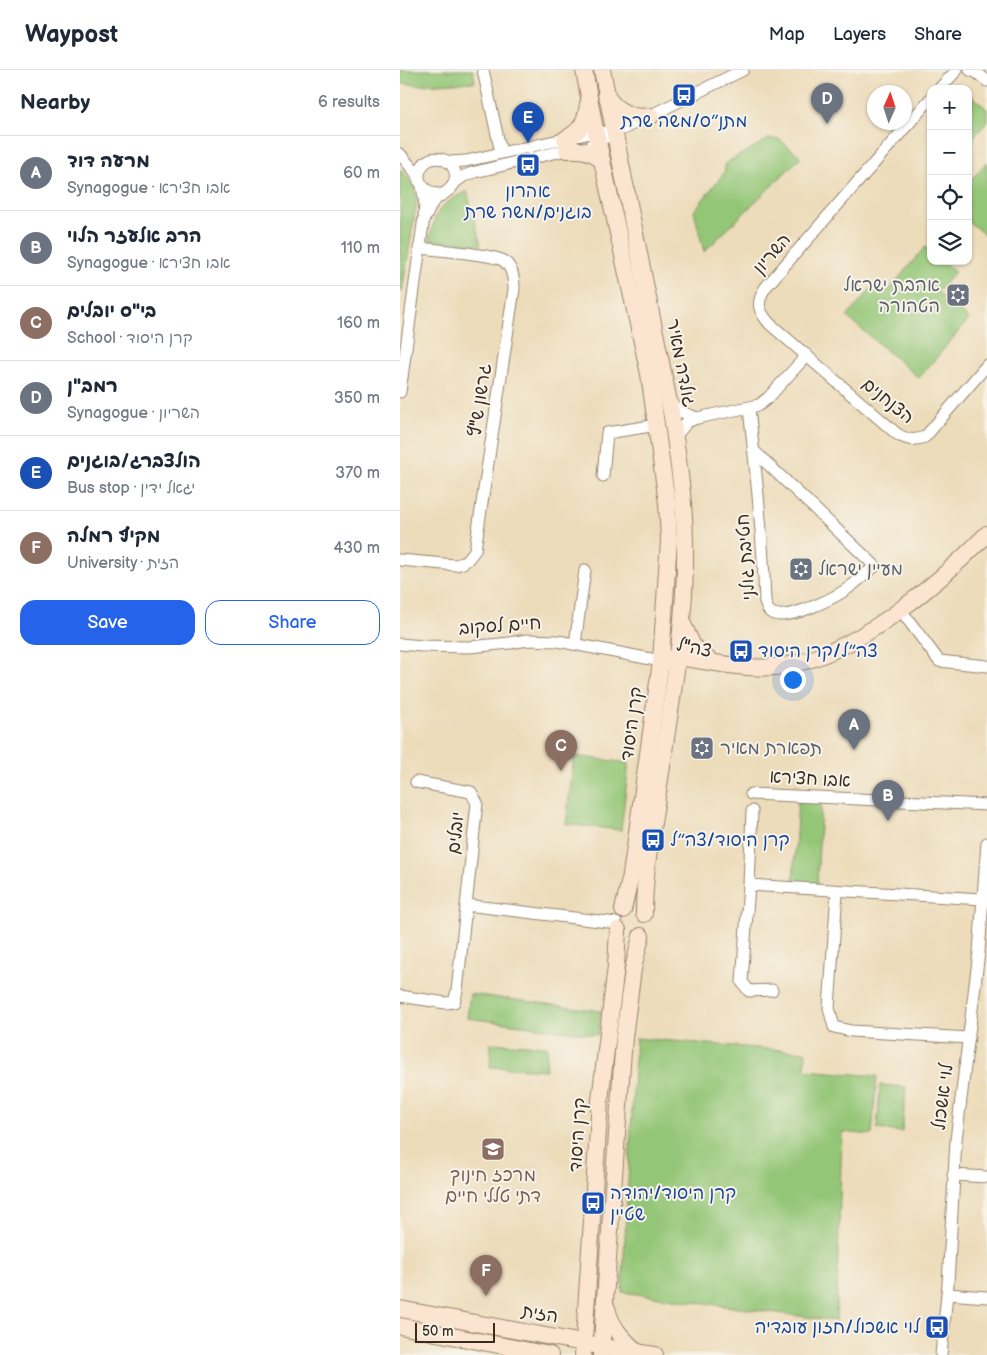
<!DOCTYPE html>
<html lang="en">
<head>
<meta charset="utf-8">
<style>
	:root { --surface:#fff; --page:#f2f2f3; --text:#1f2937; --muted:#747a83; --line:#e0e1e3; --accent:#2563eb }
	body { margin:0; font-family:"Balsamiq Sans","Playpen Sans Hebrew",sans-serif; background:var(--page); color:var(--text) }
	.controls { position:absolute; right:15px; top:15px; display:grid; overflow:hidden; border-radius:10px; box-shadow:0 1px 4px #0004 }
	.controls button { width:45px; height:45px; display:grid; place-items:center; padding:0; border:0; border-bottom:1px solid var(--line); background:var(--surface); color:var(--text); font:25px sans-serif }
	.compass { position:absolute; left:467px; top:15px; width:45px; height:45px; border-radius:50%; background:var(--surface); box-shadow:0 1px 4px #0004; rotate:3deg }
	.scale { position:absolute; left:15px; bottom:12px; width:80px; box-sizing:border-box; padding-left:5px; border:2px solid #3b2a1e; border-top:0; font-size:14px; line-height:18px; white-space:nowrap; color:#3b2a1e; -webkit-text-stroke:4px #f7f3e8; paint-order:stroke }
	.you { position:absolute; left:392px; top:609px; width:18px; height:18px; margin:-12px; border:4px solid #fff; border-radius:50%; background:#1a73e8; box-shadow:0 0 0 8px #1a73e833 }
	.badge { display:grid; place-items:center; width:32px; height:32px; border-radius:50%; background:var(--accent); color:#fff; font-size:16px; font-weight:700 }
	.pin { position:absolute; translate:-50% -41px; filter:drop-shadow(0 1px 2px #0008) }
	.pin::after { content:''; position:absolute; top:26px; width:18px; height:15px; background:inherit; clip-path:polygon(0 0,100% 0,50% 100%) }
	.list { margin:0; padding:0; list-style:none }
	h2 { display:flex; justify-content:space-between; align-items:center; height:65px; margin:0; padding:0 20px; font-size:21px }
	h2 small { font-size:16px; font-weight:400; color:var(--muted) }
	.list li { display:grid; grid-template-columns:32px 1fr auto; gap:15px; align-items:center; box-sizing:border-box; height:75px; padding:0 20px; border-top:1px solid var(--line) }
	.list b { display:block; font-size:19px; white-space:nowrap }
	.list p { margin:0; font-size:16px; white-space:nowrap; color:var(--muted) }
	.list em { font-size:16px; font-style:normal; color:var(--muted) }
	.actions { display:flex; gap:10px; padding:15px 20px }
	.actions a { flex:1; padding:11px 0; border:1px solid var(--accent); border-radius:15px; text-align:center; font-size:18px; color:var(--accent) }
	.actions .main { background:var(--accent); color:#fff }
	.icon { flex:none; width:28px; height:28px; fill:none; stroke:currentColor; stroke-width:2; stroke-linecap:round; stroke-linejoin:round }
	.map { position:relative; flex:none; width:587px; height:1285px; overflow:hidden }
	header { display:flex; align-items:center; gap:30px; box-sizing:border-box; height:70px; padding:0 25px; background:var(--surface); border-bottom:1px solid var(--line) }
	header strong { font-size:24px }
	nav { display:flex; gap:28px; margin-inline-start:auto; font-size:18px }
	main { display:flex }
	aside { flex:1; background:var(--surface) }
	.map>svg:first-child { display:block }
</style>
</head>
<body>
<header>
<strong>Waypost</strong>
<nav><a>Map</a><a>Layers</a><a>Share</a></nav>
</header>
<main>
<aside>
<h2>Nearby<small>6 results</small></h2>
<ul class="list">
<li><span class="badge" style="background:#6b7280">A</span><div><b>מרעה דוד</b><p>Synagogue · אבו חצירא</p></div><em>60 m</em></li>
<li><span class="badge" style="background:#6b7280">B</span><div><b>הרב אלעזר הלוי</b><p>Synagogue · אבו חצירא</p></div><em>110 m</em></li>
<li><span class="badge" style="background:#8d6e63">C</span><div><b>בי&quot;ס יובלים</b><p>School · קרן היסוד</p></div><em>160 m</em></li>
<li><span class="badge" style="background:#6b7280">D</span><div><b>רמב&quot;ן</b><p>Synagogue · השריון</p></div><em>350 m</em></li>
<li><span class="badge" style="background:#1a4fb4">E</span><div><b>הולצברג/בוגנים</b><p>Bus stop · יגאל ידין</p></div><em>370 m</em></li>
<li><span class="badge" style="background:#8d6e63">F</span><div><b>מקיף רמלה</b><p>University · הזית</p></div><em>430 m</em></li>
</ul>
<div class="actions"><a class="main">Save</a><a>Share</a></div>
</aside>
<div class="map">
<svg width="587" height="1285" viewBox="0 0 587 1285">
	<rect width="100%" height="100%" fill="#f7f3e8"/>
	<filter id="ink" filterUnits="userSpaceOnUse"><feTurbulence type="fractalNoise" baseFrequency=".02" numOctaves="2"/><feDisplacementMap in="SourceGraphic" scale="10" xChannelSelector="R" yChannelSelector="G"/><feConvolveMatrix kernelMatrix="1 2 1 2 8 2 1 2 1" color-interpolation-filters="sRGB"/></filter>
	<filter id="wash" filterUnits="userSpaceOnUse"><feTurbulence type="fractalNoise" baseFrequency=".0096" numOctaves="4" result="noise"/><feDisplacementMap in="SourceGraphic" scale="20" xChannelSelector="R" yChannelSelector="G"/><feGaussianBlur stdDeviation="1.12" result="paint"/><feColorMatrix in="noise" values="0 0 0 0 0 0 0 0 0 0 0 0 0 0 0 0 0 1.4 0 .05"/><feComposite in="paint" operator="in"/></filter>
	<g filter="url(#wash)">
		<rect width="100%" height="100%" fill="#eddcba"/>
		<g fill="#94c677" stroke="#68784a">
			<path d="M0,0H73L75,12L17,15L0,13Z"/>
			<path d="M568,23L587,39V52L568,73Z"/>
			<path d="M368,69H379L401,87L304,182L294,141L324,103L326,93Z"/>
			<path d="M587,92V167L568,151V113Z"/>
			<path d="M0,100C11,107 15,119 17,131L2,222L0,221Z"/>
			<path d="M67,121L81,175L29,170C37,139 38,136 67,121Z"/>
			<path d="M525,177L531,182V191H542L555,202L537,222L569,249L519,308L447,247L476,213L487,222Z"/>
			<path d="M174,686L229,693L221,760L166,754Z"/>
			<path d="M398,731L421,732L417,816L393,814Z"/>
			<path d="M70,924L201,941L198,965L67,948Z"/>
			<path d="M236,968L406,982L405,1000L477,1006L472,1065L442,1062L436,1251L222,1222Z"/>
			<path d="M91,973L147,976L146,1000L90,997Z"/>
			<path d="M480,1015L506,1017L502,1062L477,1059Z"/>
		</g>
	</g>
	<g filter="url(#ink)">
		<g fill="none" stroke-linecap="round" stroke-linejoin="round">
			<g stroke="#94836c" stroke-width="13">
				<g id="street">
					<path d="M83,0L101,83"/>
					<path d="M570,0L576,2L587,11"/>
					<path d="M539,19L557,0"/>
					<path d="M531,28L365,218C356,233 358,241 370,254L497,364C507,370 514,371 525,367L587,295"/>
					<path d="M192,74L343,0"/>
					<path d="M0,84L16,103L19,111"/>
					<path d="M49,92L66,91L195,62H203"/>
					<path d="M54,113L64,106L75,102L174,78"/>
					<path d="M26,146C28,142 30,136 33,132C40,124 52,122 55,111C60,92 34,80 23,95C11,111 28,126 43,124"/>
					<path d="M0,322L24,147L25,135L22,116"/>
					<path d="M268,332L282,342L297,348"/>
					<path d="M349,338C356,403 363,467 365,532C367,538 368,542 374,544C390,550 434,528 447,519C457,512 466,504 475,496L353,380"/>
					<path d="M275,367L287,352L297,348L359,335L368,328L407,285"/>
					<path d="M203,406L207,363L257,355"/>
					<path d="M0,490L55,495C65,494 69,489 75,480L114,219C114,209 113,198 104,191C93,184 35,180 19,178"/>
					<path d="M500,539L539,591L587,596"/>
					<path d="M0,574L22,576L69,577L110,573L127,570L158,571L261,591"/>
					<path d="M175,574L185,500"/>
					<path d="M351,724L587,735"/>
					<path d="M352,741L349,815L342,912L349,921L372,920"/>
					<path d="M349,815L582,829"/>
					<path d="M437,822L429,938L434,957L451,961L569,968"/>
					<path d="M66,835L216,853"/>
					<path d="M0,926L46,933L54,932L57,921L77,733L71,722L16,712"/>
					<path d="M553,1105L587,1107"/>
					<path d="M547,1224L587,1227"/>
					<path d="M541,1285L548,1214L556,1070L579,882L587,773"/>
				</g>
			</g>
			<g stroke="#94836c" stroke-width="18">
				<g id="secondary">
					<path d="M184,0L194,54L249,304L267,433L269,470L261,591L231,805L223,840"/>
					<path d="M202,0L272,347C279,394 286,442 285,490C285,555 273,619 264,682C257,734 244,792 244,844"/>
					<path d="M206,25C216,41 232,49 251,46"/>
					<path d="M165,69C181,62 186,51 188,34"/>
					<path d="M167,80C180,79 194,80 202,91"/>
					<path d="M282,552L293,576L311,592"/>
					<path d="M268,589L278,587C312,592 349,601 383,596C454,586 538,514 587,464"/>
					<path d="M207,1238C211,1257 223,1269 237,1282"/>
					<path d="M0,1239L210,1278L255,1285"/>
					<path d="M0,1256L150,1285"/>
					<path d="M183,1285L200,1030L216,896L218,860"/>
					<path d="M201,1285L224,967L233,899L241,866"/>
				</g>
			</g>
			<use href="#street" stroke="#fff" stroke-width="11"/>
			<use href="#secondary" stroke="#fce5d0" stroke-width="16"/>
		</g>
	</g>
	<defs>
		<g id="bus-square" transform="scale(1.25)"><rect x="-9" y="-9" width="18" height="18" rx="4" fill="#1a4fb4" stroke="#f7f3e8"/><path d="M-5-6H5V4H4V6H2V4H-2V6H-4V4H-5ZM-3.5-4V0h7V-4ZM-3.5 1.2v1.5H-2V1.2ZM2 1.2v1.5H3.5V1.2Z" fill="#fff"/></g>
		<g id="synagogue-square" transform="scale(1.25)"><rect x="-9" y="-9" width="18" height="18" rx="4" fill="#6b7280" stroke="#f7f3e8"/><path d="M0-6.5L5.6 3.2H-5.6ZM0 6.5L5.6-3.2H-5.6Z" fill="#fff"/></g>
		<g id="school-square" transform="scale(1.25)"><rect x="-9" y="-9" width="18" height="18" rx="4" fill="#8d6e63" stroke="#f7f3e8"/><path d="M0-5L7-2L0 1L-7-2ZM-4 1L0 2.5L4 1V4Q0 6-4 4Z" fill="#fff"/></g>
	</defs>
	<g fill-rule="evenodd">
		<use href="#bus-square" x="284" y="25"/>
		<use href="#bus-square" x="128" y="95"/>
		<use href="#synagogue-square" x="558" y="225"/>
		<use href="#synagogue-square" x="401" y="499"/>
		<use href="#bus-square" x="341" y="581"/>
		<use href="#synagogue-square" x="302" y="678"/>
		<use href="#bus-square" x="253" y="770"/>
		<use href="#school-square" x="93" y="1079"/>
		<use href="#bus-square" x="193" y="1133"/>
		<use href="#bus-square" x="537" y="1257"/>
	</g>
	<g text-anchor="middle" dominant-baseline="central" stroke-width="4" stroke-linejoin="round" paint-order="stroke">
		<g font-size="18" fill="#164399" stroke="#f7f3e8" text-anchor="start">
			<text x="284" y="51" text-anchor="middle">מתנ״ס/משה שרת</text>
			<text x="128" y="121" text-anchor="middle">אהרון<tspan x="128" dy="21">בוגנים/משה שרת</tspan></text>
			<text x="358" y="581">צה״ל/קרן היסוד</text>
			<text x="270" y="770">קרן היסוד/צה״ל</text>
			<text x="210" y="1123">קרן היסוד/יהודה<tspan x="210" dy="21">שטיין</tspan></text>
			<text x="520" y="1257" text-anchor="end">לוי אשכול/חזון עובדיה</text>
		</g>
		<g font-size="18" fill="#3b2a1e" stroke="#f7f3e8">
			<text transform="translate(372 184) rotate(-49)">השריון</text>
			<text transform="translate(281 293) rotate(79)">גולדה מאיר</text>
			<text transform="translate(80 330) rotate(-82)">גרשון ש"ץ</text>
			<text transform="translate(488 331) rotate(39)">הצנחנים</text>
			<text transform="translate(346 487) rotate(-94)">חטיבת גולני</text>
			<text transform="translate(100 556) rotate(-4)">חיים לסקוב</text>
			<text transform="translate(294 578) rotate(12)">צה"ל</text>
			<text transform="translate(232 654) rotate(-82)">קרן היסוד</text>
			<text transform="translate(410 709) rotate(3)">אבו חצירא</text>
			<text transform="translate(56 763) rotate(-84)">יובלים</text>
			<text transform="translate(543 1027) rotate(-83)">לוי אשכול</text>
			<text transform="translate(178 1065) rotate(-86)">קרן היסוד</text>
			<text transform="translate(140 1244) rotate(10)">הזית</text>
		</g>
		<g font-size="18" fill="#5b616d" stroke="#f7f3e8" text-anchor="start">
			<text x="540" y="215" text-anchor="end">אהבת ישראל<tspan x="540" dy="21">הטהורה</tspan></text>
			<text x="418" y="499">מעיין ישראל</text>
			<text x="320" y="678">תפארת מאיר</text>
		</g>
		<g font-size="18" fill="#785e54" stroke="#f7f3e8">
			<text x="93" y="1105">מרכז חינוך<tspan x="93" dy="21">דתי טללי חיים</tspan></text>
		</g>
	</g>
</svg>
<div class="controls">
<button>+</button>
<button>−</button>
<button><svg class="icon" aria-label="locate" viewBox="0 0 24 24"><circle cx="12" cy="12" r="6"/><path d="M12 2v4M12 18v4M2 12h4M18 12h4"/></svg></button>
<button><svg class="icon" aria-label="layers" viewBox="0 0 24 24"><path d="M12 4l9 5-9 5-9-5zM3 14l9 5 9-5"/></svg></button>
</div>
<svg class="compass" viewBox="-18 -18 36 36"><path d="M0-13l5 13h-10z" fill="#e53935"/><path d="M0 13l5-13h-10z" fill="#747a83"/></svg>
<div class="scale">50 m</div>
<div class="you"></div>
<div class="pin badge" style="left:454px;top:680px;background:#6b7280">A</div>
<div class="pin badge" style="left:488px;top:751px;background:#6b7280">B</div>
<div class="pin badge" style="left:161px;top:701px;background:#8d6e63">C</div>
<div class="pin badge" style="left:427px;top:54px;background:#6b7280">D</div>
<div class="pin badge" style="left:128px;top:73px;background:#1a4fb4">E</div>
<div class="pin badge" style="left:86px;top:1226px;background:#8d6e63">F</div>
</div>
</main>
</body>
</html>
